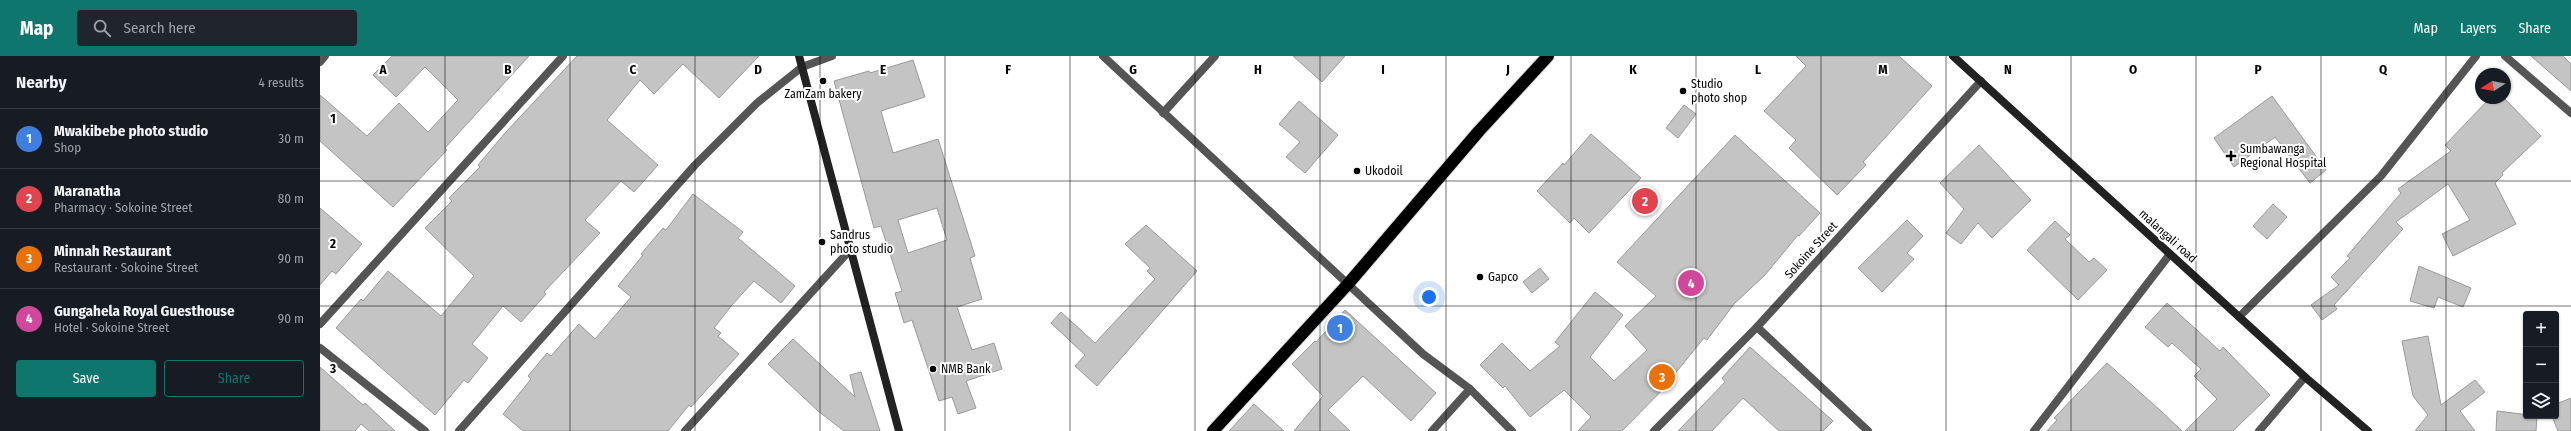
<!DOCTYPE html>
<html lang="en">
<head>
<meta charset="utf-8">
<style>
	:root { --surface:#171b24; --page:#20242c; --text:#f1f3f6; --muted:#9ea1a6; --line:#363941; --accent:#0f766e }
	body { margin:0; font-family:"Fira Sans Condensed",sans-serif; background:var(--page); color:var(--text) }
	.controls { position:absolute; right:12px; bottom:12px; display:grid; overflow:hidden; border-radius:4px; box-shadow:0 1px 3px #0004 }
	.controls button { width:36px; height:36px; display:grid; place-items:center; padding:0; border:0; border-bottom:1px solid var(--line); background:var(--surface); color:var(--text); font:20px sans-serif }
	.compass { position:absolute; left:2155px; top:12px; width:36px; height:36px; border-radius:50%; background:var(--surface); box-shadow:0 1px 3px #0004; rotate:259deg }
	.you { position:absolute; left:1109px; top:241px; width:14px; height:14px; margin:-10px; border:3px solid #fff; border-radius:50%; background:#1a73e8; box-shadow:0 0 0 6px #1a73e833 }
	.badge { display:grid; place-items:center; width:26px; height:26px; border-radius:50%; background:var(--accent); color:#fff; font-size:13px; font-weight:700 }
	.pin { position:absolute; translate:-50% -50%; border:2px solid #fff; box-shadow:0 1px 4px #0006 }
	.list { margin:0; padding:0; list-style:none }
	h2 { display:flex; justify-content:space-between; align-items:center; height:52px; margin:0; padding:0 16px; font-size:17px }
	h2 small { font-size:13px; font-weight:400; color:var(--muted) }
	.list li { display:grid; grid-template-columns:26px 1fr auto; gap:12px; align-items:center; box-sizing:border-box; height:60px; padding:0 16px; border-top:1px solid var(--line) }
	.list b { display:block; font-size:15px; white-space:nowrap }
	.list p { margin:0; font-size:13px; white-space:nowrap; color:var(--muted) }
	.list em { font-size:13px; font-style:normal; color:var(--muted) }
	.actions { display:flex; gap:8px; padding:12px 16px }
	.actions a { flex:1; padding:9px 0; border:1px solid var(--accent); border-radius:4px; text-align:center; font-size:14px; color:var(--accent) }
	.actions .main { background:var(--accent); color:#fff }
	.icon { flex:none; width:22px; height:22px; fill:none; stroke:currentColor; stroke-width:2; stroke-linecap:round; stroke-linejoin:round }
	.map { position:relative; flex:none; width:2251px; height:375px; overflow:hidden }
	header { display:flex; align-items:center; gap:24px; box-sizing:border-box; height:56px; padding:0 20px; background:var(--accent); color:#fff }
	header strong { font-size:19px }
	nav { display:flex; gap:22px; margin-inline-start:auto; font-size:14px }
	.search { width:280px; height:36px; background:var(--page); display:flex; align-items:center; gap:10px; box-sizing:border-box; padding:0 14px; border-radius:4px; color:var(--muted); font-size:15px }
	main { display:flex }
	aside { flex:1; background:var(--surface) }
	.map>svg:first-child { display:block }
</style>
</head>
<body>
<header>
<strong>Map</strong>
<div class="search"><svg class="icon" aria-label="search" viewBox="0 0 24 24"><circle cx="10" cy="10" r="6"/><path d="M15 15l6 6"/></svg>Search here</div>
<nav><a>Map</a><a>Layers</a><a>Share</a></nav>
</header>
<main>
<aside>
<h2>Nearby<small>4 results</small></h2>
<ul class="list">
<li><span class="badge" style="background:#3f7fe0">1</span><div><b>Mwakibebe photo studio</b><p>Shop</p></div><em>30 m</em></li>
<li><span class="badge" style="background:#e0444e">2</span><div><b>Maranatha</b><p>Pharmacy · Sokoine Street</p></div><em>80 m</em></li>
<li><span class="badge" style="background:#e8710a">3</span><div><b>Minnah Restaurant</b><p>Restaurant · Sokoine Street</p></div><em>90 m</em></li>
<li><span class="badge" style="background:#d1479c">4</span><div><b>Gungahela Royal Guesthouse</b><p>Hotel · Sokoine Street</p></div><em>90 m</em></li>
</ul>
<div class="actions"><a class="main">Save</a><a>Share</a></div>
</aside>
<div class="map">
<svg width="2251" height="375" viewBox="0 0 2251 375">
	<rect width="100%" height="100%" fill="#fff"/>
	<g fill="#c4c4c4" stroke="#999" fill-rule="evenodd">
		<path d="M72,0H209L125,92L127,94L73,151L0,85V39L47,80L79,47L108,76L138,44L105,11L76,41L53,19Z"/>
		<path d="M257,0H439L399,42L363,8L334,38L320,24L287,64L338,109L314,136L301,125L265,164L280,177L224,236L226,238L201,266L183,250L152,288L168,302L148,327L144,324L115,359L16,272L41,243L43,245L68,215L121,260L154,220L105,172L132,145L129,142L160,111L158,109L185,77Z"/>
		<path d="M973,0H1025L1002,26Z"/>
		<path d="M1476,0H1579L1612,30L1543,106L1546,109L1517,139L1469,92L1476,84L1444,55L1486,10Z"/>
		<path d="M2211,0H2243L2251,8V35Z"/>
		<path d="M593,4L605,41L561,55L573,97L618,83L655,200L650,202L662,243L637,251L652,294L674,287L682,313L646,325L656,352L638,358L632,341L619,345L592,264L584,267L575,237L582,235L561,170L554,172L514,25L549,15L550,17ZM617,152L627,184L588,197L578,164Z"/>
		<path d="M1952,40L2006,114L1990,127L1955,81L1914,111L1894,82Z"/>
		<path d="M2170,42H2184L2221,80L2182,117L2183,119L2175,127L2196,168L2133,200L2122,178L2150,164L2128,128L2076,166L2083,173L2014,249L2017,253L2002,264L1991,249L2019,229L2011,221L2030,202L2027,200L2081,137L2078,133L2131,95L2125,89Z"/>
		<path d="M979,45L1018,79L985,117L966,101L980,86L959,68Z"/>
		<path d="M1364,49L1376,58L1358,82L1346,72Z"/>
		<path d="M1271,78L1321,122L1269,177L1254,162L1250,167L1217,135L1243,107L1244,109Z"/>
		<path d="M1415,79L1500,157L1479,180L1478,179L1445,219L1414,248L1387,284L1384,282L1353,320L1355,321L1302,375H1258L1271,361L1244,334L1210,361L1185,330L1183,332L1160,309L1182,287L1210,315L1240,290L1235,286L1275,236L1303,259L1270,301L1294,325L1327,294L1305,270L1336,240L1297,206Z"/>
		<path d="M1659,89L1711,144L1672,182L1658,167L1641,188L1626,177L1644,153L1620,127Z"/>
		<path d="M373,138L423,176L418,182L475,230L461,247L434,225L412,249L394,272L401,277L398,280L419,298L371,351L369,349L348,375H203L183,358L211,323L208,320L227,297L231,300L259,268L275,283L311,241L298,230L323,199L321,198L343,172L346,174Z"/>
		<path d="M1953,148L1967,161L1947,183L1933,170Z"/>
		<path d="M0,152L42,188L16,218L12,215L0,229Z"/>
		<path d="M1587,164L1603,180L1587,197L1594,203L1562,236L1538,212Z"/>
		<path d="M1735,165L1750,179L1745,183L1769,206L1774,202L1787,214L1758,244L1707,194Z"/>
		<path d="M826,169L877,215L777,330L755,310L765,299L731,267L741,256L775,287L835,223L827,215L830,212L805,188Z"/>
		<path d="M2099,210L2151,232L2143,251L2118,241L2114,252L2090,245Z"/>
		<path d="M1220,212L1229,223L1212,237L1203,226Z"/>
		<path d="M1847,247L1900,295L1903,291L1950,339L1913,375H1865L1897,343L1874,320L1881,313L1852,287L1848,291L1825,271Z"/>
		<path d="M1025,254L1116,337L1091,365L1043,320L1008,354L1030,375H974L1003,340L972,308L995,285L996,286Z"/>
		<path d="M2108,280L2121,349L2155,324L2165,336L2140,355L2155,375H2095L2108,359L2093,340L2082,285Z"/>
		<path d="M473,283L535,341L530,319L541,316L560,375H524L498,355L448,308Z"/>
		<path d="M1430,291L1513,365L1503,375H1459L1423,342L1392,375H1358L1405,326L1402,322Z"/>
		<path d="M1787,307L1841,355L1862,375H1727L1737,364L1734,362Z"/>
		<path d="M0,311L43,349L45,347L75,375H49L41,368L35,375H0Z"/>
		<path d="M2251,342V375H2238L2232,360H2236V348Z"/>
		<path d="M934,348L964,375H909Z"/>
		<path d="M2177,355L2217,360L2216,375H2176Z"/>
	</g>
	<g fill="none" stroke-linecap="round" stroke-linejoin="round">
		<g stroke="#dbdbdb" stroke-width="14">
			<path id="highway" d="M893,375L1028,228L1159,75L1228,0"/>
		</g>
		<g stroke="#555" stroke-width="8">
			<path d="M783,0L1103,298L1150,333L1192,375"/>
			<path d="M2185,0L2251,57"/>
			<path d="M0,6L5,0"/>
			<path d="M843,57L895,0"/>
			<path d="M1919,261L2061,120L2156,0"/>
			<path d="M0,268L243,0"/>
			<path d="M1437,271L1548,375"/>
			<path d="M0,292L105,375"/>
			<path d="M139,375L375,109L437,47L482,11L512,0"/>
			<path d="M365,375L530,194"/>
			<path d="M1112,375L1150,333"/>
			<path d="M1334,375L1437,271L1661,25"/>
			<path d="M1714,375L1850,198"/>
			<path d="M1939,375L1985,321"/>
		</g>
		<g stroke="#222" stroke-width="8">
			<path d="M479,0L579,375"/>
			<path d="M1633,0L1985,321L2048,375"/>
		</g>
		<use href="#highway" stroke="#000" stroke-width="12"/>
	</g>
	<path fill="none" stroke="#000" stroke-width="1" stroke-opacity="0.55" d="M125,0V375M250,0V375M375,0V375M500,0V375M625,0V375M750,0V375M875,0V375M1000,0V375M1126,0V375M1251,0V375M1376,0V375M1501,0V375M1626,0V375M1751,0V375M1876,0V375M2001,0V375M2126,0V375M0,125H2251M0,250H2251"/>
	<g fill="#000" stroke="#fff" stroke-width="1.5">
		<circle cx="503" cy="25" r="4"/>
		<circle cx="1363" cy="35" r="4"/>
		<path d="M1909 94h4v4h4v4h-4v4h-4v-4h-4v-4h4z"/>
		<circle cx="1037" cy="115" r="4"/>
		<circle cx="502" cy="186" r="4"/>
		<circle cx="1160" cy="221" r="4"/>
		<circle cx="613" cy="313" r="4"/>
	</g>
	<g text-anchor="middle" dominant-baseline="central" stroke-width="4" stroke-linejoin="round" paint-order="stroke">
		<g font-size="12" fill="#000" stroke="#fff" text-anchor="start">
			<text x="1371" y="28">Studio<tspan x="1371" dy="14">photo shop</tspan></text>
			<text x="503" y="38" text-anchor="middle">ZamZam bakery</text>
			<text x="1920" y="93">Sumbawanga<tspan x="1920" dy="14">Regional Hospital</tspan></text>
			<text x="1045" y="115">Ukodoil</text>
			<text x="510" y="179">Sandrus<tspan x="510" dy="14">photo studio</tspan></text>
			<text x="1168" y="221">Gapco</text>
			<text x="621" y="313">NMB Bank</text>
		</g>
		<g font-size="12" fill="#000" stroke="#fff">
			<text transform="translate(1848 180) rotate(42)">malangali road</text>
			<text transform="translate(1491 194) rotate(-48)">Sokoine Street</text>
		</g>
	</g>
	<g font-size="13" text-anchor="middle" font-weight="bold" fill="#000" stroke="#fff" stroke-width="4" stroke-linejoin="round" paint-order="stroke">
		<text x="63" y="18">A</text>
		<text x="188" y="18">B</text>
		<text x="313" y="18">C</text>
		<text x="438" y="18">D</text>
		<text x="563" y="18">E</text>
		<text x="688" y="18">F</text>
		<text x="813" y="18">G</text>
		<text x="938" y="18">H</text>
		<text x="1063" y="18">I</text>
		<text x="1188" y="18">J</text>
		<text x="1313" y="18">K</text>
		<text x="1438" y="18">L</text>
		<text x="1563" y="18">M</text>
		<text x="1688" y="18">N</text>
		<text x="1813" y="18">O</text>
		<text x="1938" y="18">P</text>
		<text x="2063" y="18">Q</text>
		<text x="13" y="67">1</text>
		<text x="13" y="192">2</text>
		<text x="13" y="317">3</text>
	</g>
</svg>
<div class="controls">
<button>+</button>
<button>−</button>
<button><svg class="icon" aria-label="layers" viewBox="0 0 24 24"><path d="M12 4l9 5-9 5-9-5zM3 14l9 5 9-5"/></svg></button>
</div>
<svg class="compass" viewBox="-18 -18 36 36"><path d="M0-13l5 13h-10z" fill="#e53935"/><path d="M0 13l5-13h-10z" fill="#9ea1a6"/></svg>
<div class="you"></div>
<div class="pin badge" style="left:1020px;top:272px;background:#3f7fe0">1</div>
<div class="pin badge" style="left:1325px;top:145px;background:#e0444e">2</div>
<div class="pin badge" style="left:1342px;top:321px;background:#e8710a">3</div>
<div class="pin badge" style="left:1371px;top:227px;background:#d1479c">4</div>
</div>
</main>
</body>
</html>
